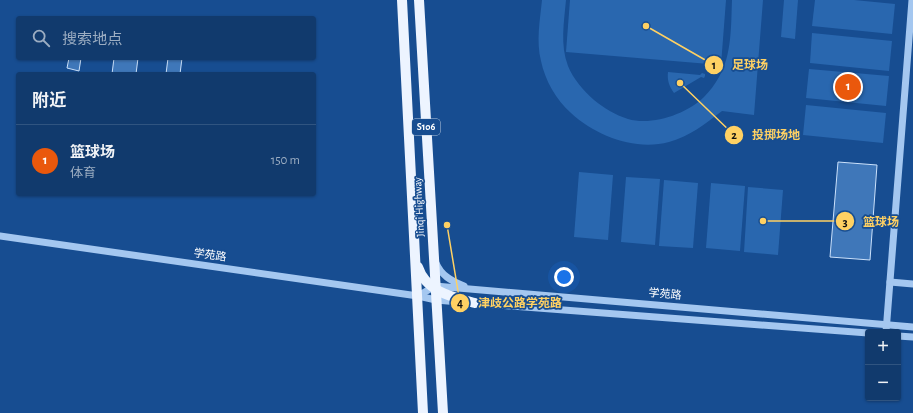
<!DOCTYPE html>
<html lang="zh">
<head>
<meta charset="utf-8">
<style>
	:root { --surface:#113a6d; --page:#1a4172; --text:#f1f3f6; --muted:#9cadc2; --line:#305480; --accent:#ea580c }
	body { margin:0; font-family:"Alegreya Sans","Noto Sans SC",sans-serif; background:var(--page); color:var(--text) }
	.controls { position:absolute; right:12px; bottom:12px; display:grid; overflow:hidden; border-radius:4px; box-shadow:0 1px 3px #0004 }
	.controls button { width:36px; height:36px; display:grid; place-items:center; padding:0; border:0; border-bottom:1px solid var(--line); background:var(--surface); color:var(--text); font:20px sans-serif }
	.you { position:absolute; left:564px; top:277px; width:14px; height:14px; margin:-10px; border:3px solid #fff; border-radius:50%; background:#1a73e8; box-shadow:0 0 0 6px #1a73e833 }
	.badge { display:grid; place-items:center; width:26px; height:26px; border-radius:50%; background:var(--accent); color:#fff; font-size:13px; font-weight:700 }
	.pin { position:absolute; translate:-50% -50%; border:2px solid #fff; box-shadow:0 1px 4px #0006 }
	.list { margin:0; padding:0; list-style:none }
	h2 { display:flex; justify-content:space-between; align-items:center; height:52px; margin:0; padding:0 16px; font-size:17px }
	h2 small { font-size:13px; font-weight:400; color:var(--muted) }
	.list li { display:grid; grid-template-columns:26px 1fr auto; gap:12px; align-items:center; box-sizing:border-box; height:72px; padding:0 16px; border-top:1px solid var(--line) }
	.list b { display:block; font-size:15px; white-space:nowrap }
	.list p { margin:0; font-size:13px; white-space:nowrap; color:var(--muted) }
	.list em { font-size:13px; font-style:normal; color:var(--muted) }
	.icon { flex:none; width:22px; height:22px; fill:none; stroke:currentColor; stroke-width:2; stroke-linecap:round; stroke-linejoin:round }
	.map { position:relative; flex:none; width:913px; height:413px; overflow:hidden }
	.search { position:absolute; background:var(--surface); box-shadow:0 1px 3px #0004; left:16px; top:16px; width:300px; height:44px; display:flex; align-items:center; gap:10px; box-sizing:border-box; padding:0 14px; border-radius:4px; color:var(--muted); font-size:15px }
	.panel { position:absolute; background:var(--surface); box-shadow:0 1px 3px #0004; left:16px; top:72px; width:300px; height:124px; border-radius:4px }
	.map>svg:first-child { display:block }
</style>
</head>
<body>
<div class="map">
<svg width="913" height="413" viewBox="0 0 913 413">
	<rect width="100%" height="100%" fill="#174d91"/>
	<g fill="#2967af">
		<path d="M542,0H566C564,22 560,45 568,66C573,79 584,91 594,100C604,108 615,115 628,119C652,126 687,114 704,97C710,91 715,84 719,77C732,55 731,25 732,0H763L754,115L722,111C705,124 690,136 669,142C635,151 596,136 571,113C556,100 545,80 541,61C536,41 540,20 542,0Z"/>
		<path d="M570,0H726L721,65L566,52Z"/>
		<path d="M784,0H798L795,39L781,37Z"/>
		<path d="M815,0H854L895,4L892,34L812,26Z"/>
		<path d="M812,33L892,41L889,71L810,63Z"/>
		<path d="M809,69L889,76L886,106L806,98Z"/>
		<path d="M668,72L700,75L702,73L705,74V76L704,78L701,77L674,93C669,86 667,80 668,72Z"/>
		<path d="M806,105L886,113L883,143L803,135Z"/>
		<path d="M579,172L613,175L608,240L574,237Z"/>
		<path d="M626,177L660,179L655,245L621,242Z"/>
		<path d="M664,180L698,183L693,248L659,246Z"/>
		<path d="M711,183L745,186L740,251L706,248Z"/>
		<path d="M748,187L783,190L778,255L744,252Z"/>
	</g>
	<g fill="#3f77b9" stroke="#cbe1fb">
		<path d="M69,58H81L79,71L67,68Z"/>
		<path d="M114,58H138L136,74H112Z"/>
		<path d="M168,58H182L180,74H166Z"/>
		<path d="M838,162L877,165L870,260L830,257Z"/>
	</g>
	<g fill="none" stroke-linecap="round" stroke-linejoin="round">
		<g stroke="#a4c7f0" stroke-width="7">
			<path d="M0,236L418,296L436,300L459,302"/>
			<path d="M436,263C441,275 451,281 464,286"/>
			<path d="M890,282L913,284"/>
			<path d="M418,296L435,286L913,327"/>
			<path d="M471,303L868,333"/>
			<path d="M886,332L912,0"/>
			<path d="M898,336L913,337"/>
		</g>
		<g stroke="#edf4ff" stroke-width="10">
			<path d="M402,0L423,413"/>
			<path d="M419,0L443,413"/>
			<path d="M418,267C426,292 453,297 475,303"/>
		</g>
	</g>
	<g text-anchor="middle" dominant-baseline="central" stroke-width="3.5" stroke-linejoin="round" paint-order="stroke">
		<rect fill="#174d91" stroke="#b9cade" stroke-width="1" x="412" y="119" width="28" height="16" rx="3"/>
		<g font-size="10" font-weight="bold" fill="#fff">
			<text x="426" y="127">S106</text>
		</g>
		<g font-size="11" fill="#fff" stroke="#174d91">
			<text transform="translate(419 207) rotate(-93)">Jinqi Highway</text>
			<text transform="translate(210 255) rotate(8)">学苑路</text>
			<text transform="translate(665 294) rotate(5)">学苑路</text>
		</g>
	</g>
	<path fill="none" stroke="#ffd163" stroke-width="1.5" d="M646 26L714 65M680 83L734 135M763 221L845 221M447 225L460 303"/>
	<g fill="#ffd163" stroke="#174d91" stroke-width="1.5">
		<circle cx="646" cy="26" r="4"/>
		<circle cx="680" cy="83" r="4"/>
		<circle cx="763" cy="221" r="4"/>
		<circle cx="447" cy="225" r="4"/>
		<circle cx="714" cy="65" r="10"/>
		<circle cx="734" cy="135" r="10"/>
		<circle cx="845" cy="221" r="10"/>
		<circle cx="460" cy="303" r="10"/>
	</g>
	<g font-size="12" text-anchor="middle" font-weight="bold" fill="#111">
		<text x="714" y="69">1</text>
		<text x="734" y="139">2</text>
		<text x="845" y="226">3</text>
		<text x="460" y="307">4</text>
	</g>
	<g font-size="12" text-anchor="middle" font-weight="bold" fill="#ffd163" stroke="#174d91" stroke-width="3.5" stroke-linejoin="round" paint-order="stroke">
		<text x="750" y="69">足球场</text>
		<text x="776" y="139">投掷场地</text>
		<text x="881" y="226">篮球场</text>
		<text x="520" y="307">津歧公路学苑路</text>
	</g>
</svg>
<div class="controls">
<button>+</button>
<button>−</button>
</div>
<div class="you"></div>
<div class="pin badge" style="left:848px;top:87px">1</div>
<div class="search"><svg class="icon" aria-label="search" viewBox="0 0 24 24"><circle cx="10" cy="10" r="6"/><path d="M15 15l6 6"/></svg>搜索地点</div>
<section class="panel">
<h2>附近<small></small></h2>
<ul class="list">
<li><span class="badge">1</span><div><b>篮球场</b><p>体育</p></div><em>150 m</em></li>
</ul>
</section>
</div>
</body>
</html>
